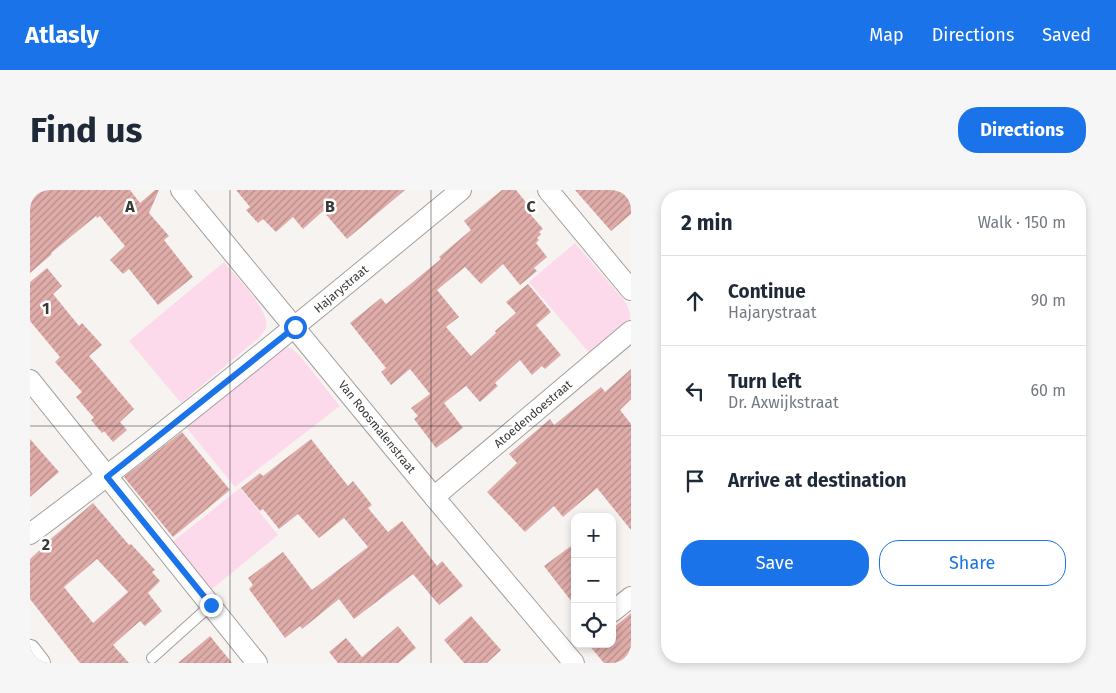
<!DOCTYPE html>
<html lang="en">
<head>
<meta charset="utf-8">
<style>
	:root { --surface:#fff; --page:#f6f6f7; --text:#1f2937; --muted:#747a83; --line:#e0e1e3; --accent:#1a73e8 }
	body { margin:0; font-family:"Fira Sans",sans-serif; background:var(--page); color:var(--text) }
	.controls { position:absolute; right:15px; bottom:15px; display:grid; overflow:hidden; border-radius:10px; box-shadow:0 2px 8px #0003 }
	.controls button { width:45px; height:45px; display:grid; place-items:center; padding:0; border:0; border-bottom:1px solid var(--line); background:var(--surface); color:var(--text); font:25px sans-serif }
	.stop { position:absolute; width:15px; height:15px; margin:-11px; border:4px solid #1a73e8; border-radius:50%; background:#fff }
	.stop.end { background:#1a73e8; border-color:#fff; box-shadow:0 1px 5px #0008 }
	.list { margin:0; padding:0; list-style:none }
	h2 { display:flex; justify-content:space-between; align-items:center; height:65px; margin:0; padding:0 20px; font-size:21px }
	h2 small { font-size:16px; font-weight:400; color:var(--muted) }
	.list li { display:grid; grid-template-columns:32px 1fr auto; gap:15px; align-items:center; box-sizing:border-box; height:90px; padding:0 20px; border-top:1px solid var(--line) }
	.list b { display:block; font-size:19px; white-space:nowrap }
	.list p { margin:0; font-size:16px; white-space:nowrap; color:var(--muted) }
	.list em { font-size:16px; font-style:normal; color:var(--muted) }
	.actions { display:flex; gap:10px; padding:15px 20px }
	.actions a { flex:1; padding:11px 0; border:1px solid var(--accent); border-radius:20px; text-align:center; font-size:18px; color:var(--accent) }
	.actions .main { background:var(--accent); color:#fff }
	.icon { flex:none; width:28px; height:28px; fill:none; stroke:currentColor; stroke-width:2; stroke-linecap:round; stroke-linejoin:round }
	.map { position:relative; flex:none; width:601px; height:473px; overflow:hidden; border-radius:20px }
	header { display:flex; align-items:center; gap:30px; box-sizing:border-box; height:70px; padding:0 25px; background:var(--accent); color:#fff }
	header strong { font-size:24px }
	nav { display:flex; gap:28px; margin-inline-start:auto; font-size:18px }
	.intro { display:flex; align-items:center; justify-content:space-between; box-sizing:border-box; height:120px; padding:0 30px }
	h1 { margin:0; font-size:35px }
	.button { padding:12px 22px; border-radius:20px; background:var(--accent); color:#fff; font-size:18px; font-weight:700 }
	main { display:flex; gap:30px; padding:0 30px }
	aside { flex:1; background:var(--surface); border-radius:20px; box-shadow:0 2px 8px #0003 }
	.map>svg:first-child { display:block }
</style>
</head>
<body>
<header>
<strong>Atlasly</strong>
<nav><a>Map</a><a>Directions</a><a>Saved</a></nav>
</header>
<div class="intro"><h1>Find us</h1><a class="button">Directions</a></div>
<main>
<div class="map">
<svg width="601" height="473" viewBox="0 0 601 473">
	<defs>
		<pattern id="building-hatch" width="6" height="6" patternUnits="userSpaceOnUse" patternTransform="scale(1.25)"><rect width="6" height="6" fill="#dfaca9"/><path d="M-1 1l2-2M0 6l6-6M5 7l2-2" fill="none" stroke="#b68d8a"/></pattern>
	</defs>
	<rect width="100%" height="100%" fill="#f7f3f1"/>
	<g fill="#fddaeb">
		<path d="M545,53L593,109C597,115 601,121 600,128C599,140 571,157 561,165L499,92Z"/>
		<path d="M194,72C205,86 240,119 236,137C235,140 232,144 230,147L151,213L99,151Z"/>
		<path d="M252,155L262,159L270,166L310,216L205,297L151,231Z"/>
		<path d="M210,298L248,345L175,405L136,357Z"/>
	</g>
	<g fill="url(#building-hatch)" fill-rule="evenodd">
		<path d="M0,0H100L110,13L125,0H129L119,23L139,46L134,50L163,87L128,115L99,79L93,84L80,70L95,56L70,26L67,28L66,26L21,63L22,64L0,83Z"/>
		<path d="M206,0H375L317,49L293,21L273,39L263,27L246,42L233,29L228,33L216,20L220,17Z"/>
		<path d="M472,0H486L504,22L501,25L513,39L509,42L511,44L507,48L509,50L506,53L517,67L504,78L507,81L490,95L473,74L451,94L435,77L407,100L429,127L416,137L441,166L466,143L465,141L486,123L476,112L498,94L521,122L506,135L531,165L515,179L512,176L502,185L490,170L465,193L468,196L450,212L436,196L414,213L433,238L406,258L384,229L388,226L381,218L400,204L380,179L361,195L351,182L356,178L320,133L351,108L356,114L411,69L409,67L441,40L434,31Z"/>
		<path d="M545,0H601V24L581,41Z"/>
		<path d="M17,78L32,96L23,104L49,136L52,133L72,155L59,166L104,219L90,232L97,240L83,252L74,241L72,243L61,230L64,228L46,207L52,202L25,172L30,167L0,131V92Z"/>
		<path d="M601,179V209L590,220L601,234V340L567,298L533,327L524,316L495,342L457,302L487,273L479,264L520,229L524,235L571,197L575,202Z"/>
		<path d="M152,242L200,300L143,347L94,287Z"/>
		<path d="M0,249L29,282L0,307Z"/>
		<path d="M281,249L318,296L323,291L342,315L338,318L358,342L372,331L407,376L412,371L433,396L409,415L383,384L324,429L309,409L272,439L270,436L255,448L219,399L223,395L218,388L253,362L282,400L338,357L314,328L289,348L268,324L249,339L233,319L230,321L211,298L230,283L233,286Z"/>
		<path d="M63,313L99,355L101,354L125,380L122,382L130,391L118,403L132,421L115,436L110,431L83,455L99,473H50L0,409V369L11,359L10,358ZM67,369L98,402L63,433L34,397Z"/>
		<path d="M545,353V416L514,376Z"/>
		<path d="M601,423V473H574L558,454H582V439Z"/>
		<path d="M441,426L471,460L457,473H434L414,450Z"/>
		<path d="M368,436L386,458L368,473H308L299,462L316,448L332,467Z"/>
		<path d="M180,446L202,473H148Z"/>
	</g>
	<g fill="none" stroke-linecap="round" stroke-linejoin="round">
		<g stroke="#a3a09d" stroke-width="12">
			<path id="lane" d="M122,468L181,415"/>
		</g>
		<g stroke="#a3a09d" stroke-width="22">
			<g id="street">
				<path d="M151,0L404,307L544,473"/>
				<path d="M518,0L601,100"/>
				<path d="M0,190L227,473"/>
				<path d="M404,307L601,141"/>
				<path d="M0,344C148,234 289,117 431,0"/>
				<path d="M582,422L601,407"/>
				<path d="M0,460L10,473"/>
			</g>
		</g>
		<use href="#lane" stroke="#fff" stroke-width="10"/>
		<use href="#street" stroke="#fff" stroke-width="20"/>
	</g>
	<g fill="none" stroke-linecap="round" stroke-linejoin="round">
		<path stroke="#1a73e8" stroke-width="6" d="M181,415L77,287L265,137"/>
	</g>
	<path fill="none" stroke="#3a3837" stroke-width="1" stroke-opacity="0.55" d="M200,0V473M401,0V473M0,236H601"/>
	<g text-anchor="middle" dominant-baseline="central" stroke-width="5" stroke-linejoin="round" paint-order="stroke">
		<g font-size="12" fill="#3a3837" stroke="#fff">
			<text transform="translate(311 99) rotate(-40)">Hajarystraat</text>
			<text transform="translate(503 224) rotate(-40)">Atoedendoestraat</text>
			<text transform="translate(347 237) rotate(51)">Van Roosmalenstraat</text>
		</g>
	</g>
	<g font-size="16" text-anchor="middle" font-weight="bold" fill="#3a3837" stroke="#fff" stroke-width="5" stroke-linejoin="round" paint-order="stroke">
		<text x="100" y="22">A</text>
		<text x="300" y="22">B</text>
		<text x="501" y="22">C</text>
		<text x="16" y="124">1</text>
		<text x="16" y="360">2</text>
	</g>
</svg>
<div class="controls">
<button>+</button>
<button>−</button>
<button><svg class="icon" aria-label="locate" viewBox="0 0 24 24"><circle cx="12" cy="12" r="6"/><path d="M12 2v4M12 18v4M2 12h4M18 12h4"/></svg></button>
</div>
<div class="stop" style="left:265px;top:137px"></div>
<div class="stop end" style="left:181px;top:415px"></div>
</div>
<aside>
<h2>2 min<small>Walk · 150 m</small></h2>
<ul class="list">
<li><svg class="icon" aria-label="ahead" viewBox="0 0 24 24"><path d="M12 20V5M6 11l6-6 6 6"/></svg><div><b>Continue</b><p>Hajarystraat</p></div><em>90 m</em></li>
<li><svg class="icon" aria-label="left" viewBox="0 0 24 24"><path d="M17 20v-9H6M10 6l-5 5 5 5"/></svg><div><b>Turn left</b><p>Dr. Axwijkstraat</p></div><em>60 m</em></li>
<li><svg class="icon" aria-label="arrive" viewBox="0 0 24 24"><path d="M6 21V4h12l-3 4 3 4H6"/></svg><div><b>Arrive at destination</b></div></li>
</ul>
<div class="actions"><a class="main">Save</a><a>Share</a></div>
</aside>
</main>
</body>
</html>
